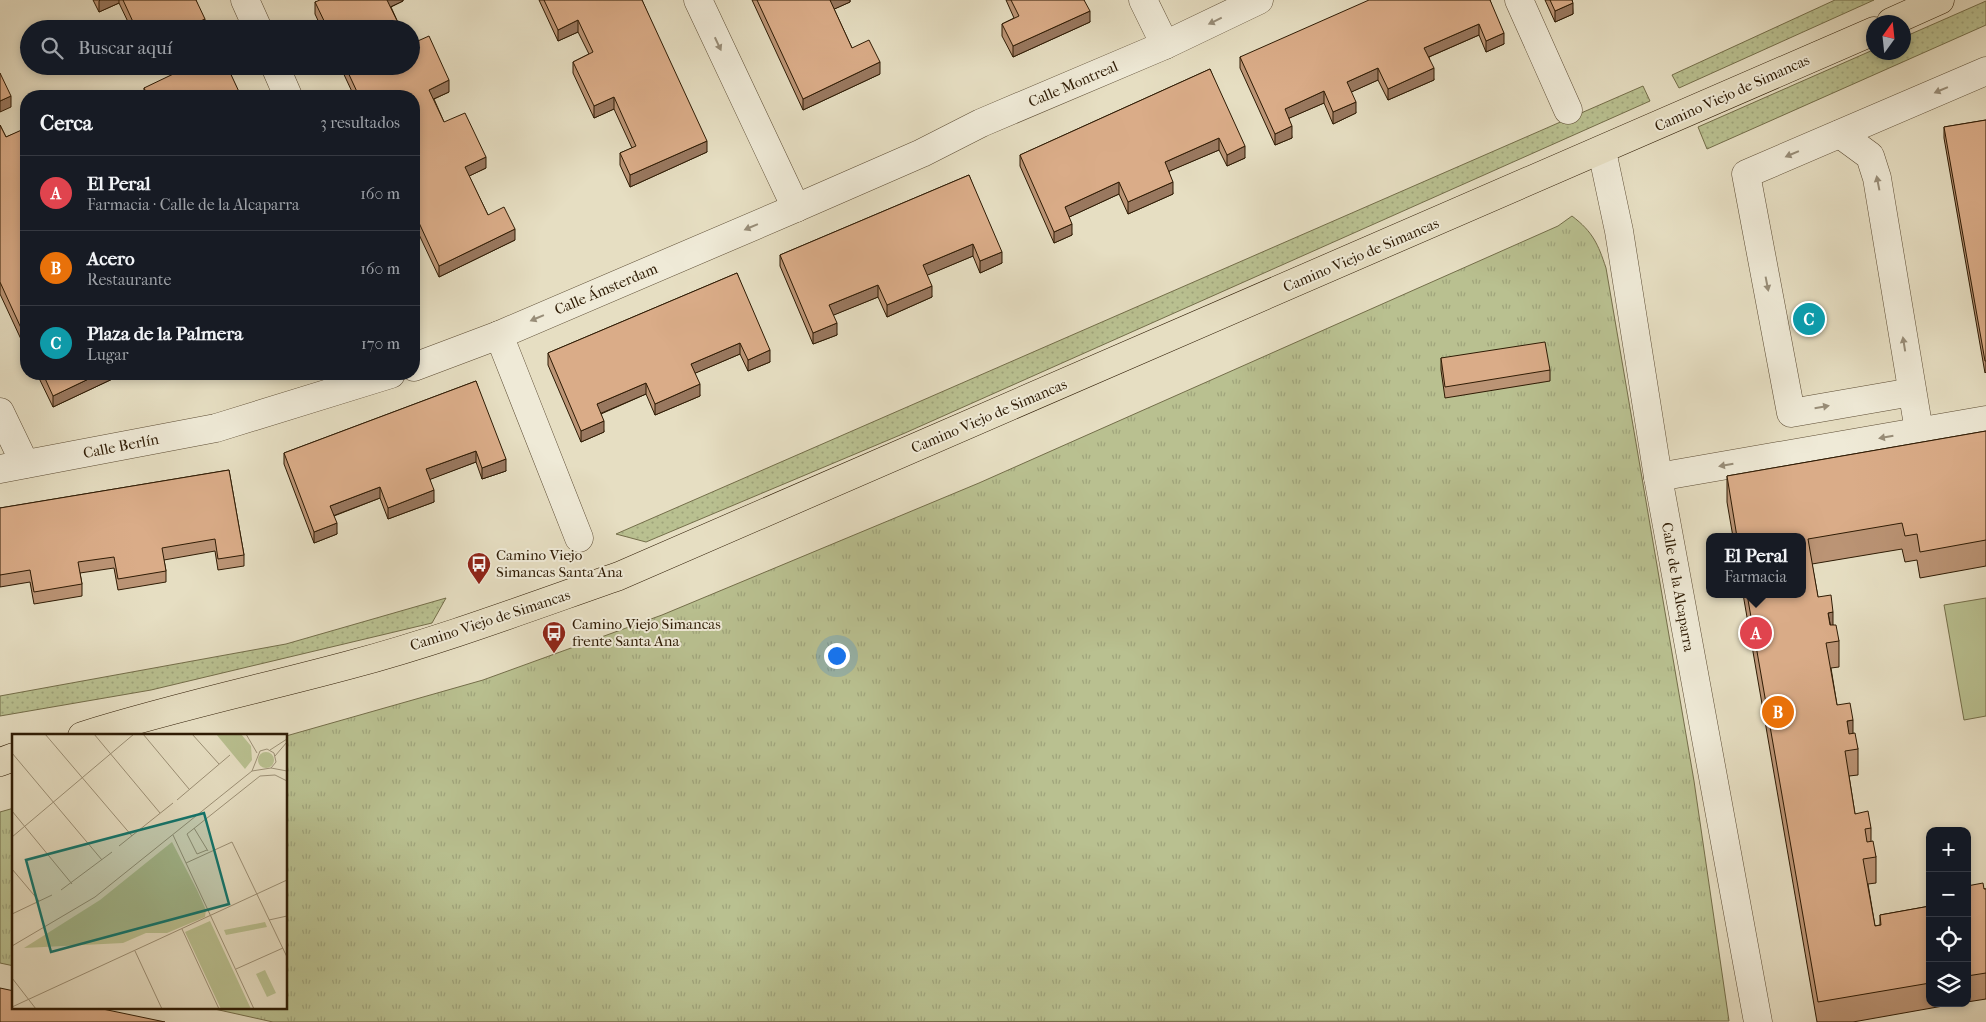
<!DOCTYPE html>
<html lang="es">
<head>
<meta charset="utf-8">
<style>
	:root { --surface:#171b24; --page:#242831; --text:#f1f3f6; --muted:#9ea1a6; --line:#363941; --accent:#1a73e8 }
	body { margin:0; font-family:"IM FELL French Canon",serif; background:var(--page); color:var(--text) }
	.controls { position:absolute; right:15px; bottom:15px; display:grid; overflow:hidden; border-radius:10px; box-shadow:0 2px 8px #0003 }
	.controls button { width:45px; height:45px; display:grid; place-items:center; padding:0; border:0; border-bottom:1px solid var(--line); background:var(--surface); color:var(--text); font:25px sans-serif }
	.compass { position:absolute; left:1866px; top:15px; width:45px; height:45px; border-radius:50%; background:var(--surface); box-shadow:0 2px 8px #0003; rotate:15deg }
	.you { position:absolute; left:836px; top:655px; width:18px; height:18px; margin:-12px; border:4px solid #fff; border-radius:50%; background:#1a73e8; box-shadow:0 0 0 8px #1a73e833 }
	.badge { display:grid; place-items:center; width:32px; height:32px; border-radius:50%; background:var(--accent); color:#fff; font-size:16px; font-weight:700 }
	.pin { position:absolute; translate:-50% -50%; border:2px solid #fff; box-shadow:0 1px 5px #0006 }
	.popup { position:absolute; left:1706px; top:533px; width:100px; height:65px; box-sizing:border-box; display:grid; place-content:center; border-radius:10px; background:var(--surface); filter:drop-shadow(0 1px 4px #0005); font-size:16px; white-space:nowrap; color:var(--muted) }
	.popup b { font-size:19px; color:var(--text) }
	.popup::after { content:''; position:absolute; left:50%; top:100%; margin-left:-10px; border:10px solid transparent; border-top-color:var(--surface) }
	.list { margin:0; padding:0; list-style:none }
	h2 { display:flex; justify-content:space-between; align-items:center; height:65px; margin:0; padding:0 20px; font-size:21px }
	h2 small { font-size:16px; font-weight:400; color:var(--muted) }
	.list li { display:grid; grid-template-columns:32px 1fr auto; gap:15px; align-items:center; box-sizing:border-box; height:75px; padding:0 20px; border-top:1px solid var(--line) }
	.list b { display:block; font-size:19px; white-space:nowrap }
	.list p { margin:0; font-size:16px; white-space:nowrap; color:var(--muted) }
	.list em { font-size:16px; font-style:normal; color:var(--muted) }
	.icon { flex:none; width:28px; height:28px; fill:none; stroke:currentColor; stroke-width:2; stroke-linecap:round; stroke-linejoin:round }
	.map { position:relative; flex:none; width:1986px; height:1022px; overflow:hidden }
	.search { position:absolute; background:var(--surface); box-shadow:0 2px 8px #0003; left:20px; top:20px; width:400px; height:55px; display:flex; align-items:center; gap:12px; box-sizing:border-box; padding:0 18px; border-radius:28px; color:var(--muted); font-size:19px }
	.panel { position:absolute; background:var(--surface); box-shadow:0 2px 8px #0003; left:20px; top:90px; width:400px; height:290px; border-radius:20px }
	.map>svg:first-child { display:block }
</style>
</head>
<body>
<div class="map">
<svg width="1986" height="1022" viewBox="0 0 1986 1022">
	<defs>
		<pattern id="grass-dots" width="8" height="8" patternUnits="userSpaceOnUse" patternTransform="scale(1.25)"><rect width="8" height="8" fill="#b9c090"/><path d="M2 2h.1M6 6h.1" fill="none" stroke="#9fa47b" stroke-width="1.8" stroke-linecap="round"/></pattern>
		<pattern id="park-tufts" width="24" height="20" patternUnits="userSpaceOnUse" patternTransform="scale(1.25)"><rect width="24" height="20" fill="#b9c090"/><path d="M3 7l-1-3M5 7V3M7 7l1-3M15 17l-1-3M17 17v-4M19 17l1-3" fill="none" stroke="#9fa47b"/></pattern>
	</defs>
	<rect width="100%" height="100%" fill="#e6dec2"/>
	<filter id="stains"><feTurbulence type="fractalNoise" baseFrequency=".004" numOctaves="4"/><feColorMatrix values="0 0 0 0 .2 0 0 0 0 .09 0 0 0 0 .02 0 0 0 .5 -.17"/></filter>
	<radialGradient id="worn" r=".72"><stop offset=".6" stop-color="#630" stop-opacity="0"/><stop offset="1" stop-color="#630" stop-opacity=".3"/></radialGradient>
	<g fill="url(#grass-dots)" stroke="#746e4a">
		<path d="M1835,0H1874L1679,88L1672,75Z"/>
		<path d="M1986,1V25L1707,149L1698,127L1873,50L1874,52H1904V37Z"/>
		<path d="M1643,86L1650,101L905,433L646,542L616,534Z"/>
		<path d="M446,598L432,623L151,690L0,716V696L286,644Z"/>
	</g>
	<g fill="url(#park-tufts)" stroke="#746e4a">
		<path d="M1572,216C1593,232 1598,244 1606,268L1694,781L1729,1021L273,1022L210,1008H286V736L483,680L662,615L979,483L1558,226Z"/>
		<path d="M14,808V966L0,963V812Z"/>
	</g>
	<path fill="#b9c090" stroke="#746e4a" d="M1986,598V716L1964,720L1944,605Z"/>
	<g fill="none" stroke-linecap="round" stroke-linejoin="round">
		<g stroke="#5c4c34" stroke-width="29">
			<g id="minor">
				<path d="M245,0L258,29"/>
				<path d="M698,0L796,208"/>
				<path d="M1143,0L1165,45"/>
				<path d="M1519,0L1568,110"/>
				<path d="M275,66L288,96"/>
				<path d="M1840,134L1870,156L1877,178L1919,431"/>
				<path d="M1602,151L1619,231L1658,477L1758,1022"/>
				<path d="M499,335L579,538"/>
				<path d="M414,367L499,335L796,208L922,153L981,123L1165,45L1259,0"/>
				<path d="M1912,392L1791,413L1746,174L1986,71"/>
				<path d="M0,412L25,464"/>
				<path d="M0,469L216,428L391,374"/>
				<path d="M1658,477L1986,420"/>
			</g>
		</g>
		<g stroke="#2e1b04" stroke-width="29">
			<g id="major">
				<path d="M1891,22L1940,0"/>
				<path d="M82,736C170,708 260,689 349,665C440,641 530,607 619,576L1874,31"/>
				<path d="M0,762L14,757"/>
			</g>
		</g>
		<use href="#minor" stroke="#efead7" stroke-width="28"/>
		<use href="#major" stroke="#e6dec2" stroke-width="28"/>
	</g>
	<g fill="#bb9475" stroke="#2e1b04">
		<path d="M93,0H196L205,29L130,26L119,3L99,12Z"/>
		<path d="M403,0V1L391,7L401,29H322L315,14V2Z"/>
		<path d="M539,0H642L707,152L630,187L620,165V153L632,148L614,109L594,118L573,73V62L589,54L578,32L558,41Z"/>
		<path d="M752,0H850V2L834,9L852,48L880,74L803,110Z"/>
		<path d="M1006,0H1084L1090,22L1013,57L1002,36V24L1014,18Z"/>
		<path d="M1490,0L1504,44L1486,52L1479,35L1429,57L1434,80L1388,100L1378,80L1351,92L1356,113L1333,124L1324,103L1289,118L1292,138L1275,145L1240,68V57Z"/>
		<path d="M1545,0H1572L1573,14L1555,22Z"/>
		<path d="M340,66H411L449,92L434,99L444,122L486,168L469,176L488,215L515,240L439,277L414,224V96H354Z"/>
		<path d="M1210,69L1245,158L1227,166L1219,150L1169,171L1173,194L1128,214L1119,194L1069,217L1072,235L1054,243L1020,166V155Z"/>
		<path d="M144,88L241,96H144Z"/>
		<path d="M1986,120V372L1985,373L1944,138V127Z"/>
		<path d="M0,125L6,137L26,129V350L0,294Z"/>
		<path d="M969,175L1002,263L980,273L973,256L927,275L932,297L887,317L878,297L833,315L837,335L813,344L780,266V255Z"/>
		<path d="M737,273L770,362L748,371L740,354L695,373L700,396L655,415L646,394L601,414L604,432L581,442L548,365V353Z"/>
		<path d="M1441,358L1550,370V381L1445,398L1441,370Z"/>
		<path d="M37,374H123L53,407Z"/>
		<path d="M476,381L506,471L482,479L476,462L430,479L434,502L388,519L380,498L334,516L337,534L314,543L284,464V453Z"/>
		<path d="M1986,431V566L1920,578L1917,560L1905,562L1902,549L1812,564L1818,597L1833,625L1839,641V667L1831,668L1837,705L1853,733L1858,749V775L1849,776L1855,814L1871,828V841L1876,857V883L1868,884L1875,926L1880,925V915L1930,906V1003H1960L1853,1022H1817L1743,594H1802V537H1733L1727,502V476Z"/>
		<path d="M229,470L244,555V566L218,570L215,551L164,560L166,571V582L118,590L114,568L80,573L82,584V596L34,604L30,582L0,587V508Z"/>
		<path d="M1967,886L1986,889V999L1967,1002Z"/>
	</g>
	<g fill="#99785f" stroke="#2e1b04">
		<path d="M100,0H119V3L99,12V1Z"/>
		<path d="M386,0H403V1L386,9Z"/>
		<path d="M830,0H850V2L830,11Z"/>
		<path d="M1573,3V14L1555,22V11Z"/>
		<path d="M1090,11V22L1013,57V46Z"/>
		<path d="M205,19V29H183Z"/>
		<path d="M578,20V32L558,41V30Z"/>
		<path d="M1479,24V35L1424,59V48Z"/>
		<path d="M1504,33V44L1486,52V41Z"/>
		<path d="M880,62V74L803,110V99Z"/>
		<path d="M1378,68V80L1347,94V82Z"/>
		<path d="M1434,68V80L1388,100V89Z"/>
		<path d="M449,80V92L429,101V90Z"/>
		<path d="M1324,91V103L1285,120V109Z"/>
		<path d="M11,96V107L0,112V101Z"/>
		<path d="M614,97V109L594,118V106Z"/>
		<path d="M1356,102V113L1333,124V112Z"/>
		<path d="M1292,126V138L1275,145V134Z"/>
		<path d="M1219,138V150L1165,173V162Z"/>
		<path d="M707,141V152L630,187V175Z"/>
		<path d="M1245,146V158L1227,166V155Z"/>
		<path d="M486,157V168L465,178V167Z"/>
		<path d="M1119,182V194L1065,219V207Z"/>
		<path d="M1173,182V194L1128,214V202Z"/>
		<path d="M1072,224V235L1054,243V232Z"/>
		<path d="M515,229V240L439,277V266Z"/>
		<path d="M973,244V256L923,277V265Z"/>
		<path d="M1002,252V263L980,273V261Z"/>
		<path d="M878,285V297L829,317V305Z"/>
		<path d="M932,286V297L887,317V305Z"/>
		<path d="M837,323V335L813,344V333Z"/>
		<path d="M740,343V354L691,375V364Z"/>
		<path d="M770,350V362L748,371V360Z"/>
		<path d="M99,374H123L53,407V396Z"/>
		<path d="M646,383V394L597,415V404Z"/>
		<path d="M700,384V396L655,415V404Z"/>
		<path d="M604,421V432L581,442V431Z"/>
		<path d="M476,451V462L426,481V469Z"/>
		<path d="M506,459V471L482,479V468Z"/>
		<path d="M380,487V498L330,517V506Z"/>
		<path d="M434,490V502L388,519V508Z"/>
		<path d="M337,523V534L314,543V532Z"/>
		<path d="M1833,612V638L1828,613Z"/>
		<path d="M1853,720V746L1847,747V721Z"/>
	</g>
	<g fill="#daac88" stroke="#2e1b04">
		<path d="M123,0H196L205,19L183,29H123L134,24Z"/>
		<path d="M320,0H387L401,29H328L315,2Z"/>
		<path d="M544,0H642L707,141L630,175L620,153L636,146L614,97L594,106L573,62L593,52L578,20L558,30Z"/>
		<path d="M757,0H830L852,48L869,40L880,62L803,99Z"/>
		<path d="M1011,0H1084L1090,11L1013,46L1002,24L1019,16Z"/>
		<path d="M1369,0H1490L1504,33L1486,41L1479,24L1424,48L1434,68L1388,89L1378,68L1347,82L1356,102L1333,112L1324,91L1285,109L1292,126L1275,134L1240,57Z"/>
		<path d="M1550,0H1572L1573,3L1555,11Z"/>
		<path d="M429,36L449,80L429,90L444,122L465,113L486,157L465,167L488,215L504,207L515,229L439,266L414,212V96H359L345,66H411V44Z"/>
		<path d="M190,66H227L241,96H148L144,88Z"/>
		<path d="M1210,69L1245,146L1227,155L1219,138L1165,162L1173,182L1128,202L1119,182L1065,207L1072,224L1054,232L1020,155Z"/>
		<path d="M0,73L11,96L0,101Z"/>
		<path d="M1986,120V361H1985L1944,127Z"/>
		<path d="M0,125L6,137L26,128V339L0,282Z"/>
		<path d="M969,175L1002,252L980,261L973,244L923,265L932,286L887,305L878,285L829,305L837,323L813,333L780,255Z"/>
		<path d="M737,273L770,350L748,360L740,343L691,364L700,384L655,404L646,383L597,404L604,421L581,431L548,353Z"/>
		<path d="M1545,342L1550,370L1445,387L1441,358Z"/>
		<path d="M43,374H99L53,396Z"/>
		<path d="M476,381L506,459L482,468L476,451L426,469L434,490L388,508L380,487L330,506L337,523L314,532L284,453Z"/>
		<path d="M1986,431V540L1920,552L1917,534L1905,536L1902,523L1808,539L1818,597L1831,595L1833,612L1828,613L1830,625H1836L1839,641L1826,643L1837,705L1850,703L1853,720L1847,721L1849,734L1855,733L1858,749L1845,751L1855,814L1868,811L1871,828L1865,829L1867,842L1873,841L1876,857L1863,859L1875,926L1881,925L1880,915L1930,906V983L1818,1002L1747,594H1802V537H1737L1727,476Z"/>
		<path d="M229,470L244,555L218,559L215,539L162,548L166,571L118,579L114,557L78,562L82,584L34,592L30,570L0,575V508Z"/>
		<path d="M1983,883L1984,889H1986V973L1967,976V900H1968L1967,886Z"/>
		<path d="M0,988L14,991V1008H98L165,1022H0Z"/>
	</g>
	<defs><path id="oneway-solid" d="M-6-.8H1V-3.2L6.5 0L1 3.2V.8H-6Z" transform="scale(1.25)"/></defs>
	<g fill="#988d78">
		<use href="#oneway-solid" transform="translate(1215 21) rotate(154)"/>
		<use href="#oneway-solid" transform="translate(718 44) rotate(65)"/>
		<use href="#oneway-solid" transform="translate(1941 90) rotate(157)"/>
		<use href="#oneway-solid" transform="translate(1792 154) rotate(157)"/>
		<use href="#oneway-solid" transform="translate(1878 183) rotate(-101)"/>
		<use href="#oneway-solid" transform="translate(751 227) rotate(157)"/>
		<use href="#oneway-solid" transform="translate(1767 284) rotate(79)"/>
		<use href="#oneway-solid" transform="translate(537 318) rotate(157)"/>
		<use href="#oneway-solid" transform="translate(1904 344) rotate(-99)"/>
		<use href="#oneway-solid" transform="translate(1822 407) rotate(-10)"/>
		<use href="#oneway-solid" transform="translate(1886 437) rotate(170)"/>
		<use href="#oneway-solid" transform="translate(1726 465) rotate(170)"/>
	</g>
	<defs>
		<g id="bus-pin" transform="scale(1.25)"><path d="M0 17L-7.5 6A9.5 9.5 0 1 1 7.5 6Z" fill="#8f2418" stroke="#efead7"/><path d="M-5-6H5V4H4V6H2V4H-2V6H-4V4H-5ZM-3.5-4V0h7V-4ZM-3.5 1.2v1.5H-2V1.2ZM2 1.2v1.5H3.5V1.2Z" fill="#fff"/></g>
	</defs>
	<g fill-rule="evenodd">
		<use href="#bus-pin" x="479" y="564"/>
		<use href="#bus-pin" x="554" y="633"/>
	</g>
	<g text-anchor="middle" dominant-baseline="central" stroke-width="4" stroke-linejoin="round" paint-order="stroke">
		<g font-size="15" fill="#2e1b04" stroke="#efead7">
			<text transform="translate(1073 84) rotate(-23)">Calle Montreal</text>
			<text transform="translate(1732 93) rotate(-24)">Camino Viejo de Simancas</text>
			<text transform="translate(1361 255) rotate(-23)">Camino Viejo de Simancas</text>
			<text transform="translate(606 289) rotate(-23)">Calle Ámsterdam</text>
			<text transform="translate(989 416) rotate(-23)">Camino Viejo de Simancas</text>
			<text transform="translate(121 446) rotate(-11)">Calle Berlín</text>
			<text transform="translate(1678 587) rotate(80)">Calle de la Alcaparra</text>
			<text transform="translate(490 620) rotate(-18)">Camino Viejo de Simancas</text>
		</g>
		<g font-size="15" fill="#2e1b04" stroke="#efead7" text-anchor="start">
			<text x="496" y="555">Camino Viejo<tspan x="496" dy="17">Simancas Santa Ana</tspan></text>
			<text x="572" y="624">Camino Viejo Simancas<tspan x="572" dy="17">frente Santa Ana</tspan></text>
		</g>
	</g>
	<g transform="translate(12 734)">
		<rect width="275" height="275" fill="#e6dec2"/>
		<path d="M246 26a8 8 0 1 1 16 0a8 8 0 1 1-16 0ZM253,188L255,193L214,201L212,196Z" fill="#b9c090"/>
		<path d="M204,0H229L239,12L240,26L233,35ZM160,108L185,156L194,176L193,183L155,199H134L111,209L12,214L88,166ZM198,187L239,275H209L173,198ZM253,236L264,259L255,263L244,240Z" fill="#b9c090"/>
		<path fill="none" stroke="#9c9076" stroke-width="1" d="M33,0L120,102M82,0L148,79M131,0L177,55M180,0L207,30M234,0L245,19M258,16L275,5M0,19L90,126M263,22L275,8M259,34L275,37M165,66L218,21M0,77L60,150M182,94L196,117M161,101L242,275M0,103L122,0M107,112L161,69M195,116L185,120L175,100L248,42L263,41L275,47M174,129L220,108L275,223M0,135L27,167M49,156L100,118M0,180L40,161M257,186L275,182M170,195L207,275M0,212L83,163L240,37L259,34L264,28L262,19L255,15L248,17L240,37M123,217L150,275M224,235L271,214M0,244L24,275M0,273L275,146"/>
		<path fill="#0f766e" fill-opacity="0.15" stroke="#0f766e" stroke-width="2.5" d="M192,79L217,170L39,218L14,126Z"/>
		<rect width="275" height="275" fill="none" stroke="#2e1b04" stroke-width="2.5"/>
	</g>
	<rect width="100%" height="100%" filter="url(#stains)"/>
	<rect width="100%" height="100%" fill="url(#worn)"/>
</svg>
<div class="controls">
<button>+</button>
<button>−</button>
<button><svg class="icon" aria-label="locate" viewBox="0 0 24 24"><circle cx="12" cy="12" r="6"/><path d="M12 2v4M12 18v4M2 12h4M18 12h4"/></svg></button>
<button><svg class="icon" aria-label="layers" viewBox="0 0 24 24"><path d="M12 4l9 5-9 5-9-5zM3 14l9 5 9-5"/></svg></button>
</div>
<svg class="compass" viewBox="-18 -18 36 36"><path d="M0-13l5 13h-10z" fill="#e53935"/><path d="M0 13l5-13h-10z" fill="#9ea1a6"/></svg>
<div class="you"></div>
<div class="pin badge" style="left:1756px;top:633px;background:#e0444e">A</div>
<div class="popup"><b>El Peral</b>Farmacia</div>
<div class="pin badge" style="left:1778px;top:712px;background:#e8710a">B</div>
<div class="pin badge" style="left:1809px;top:319px;background:#0f9aa8">C</div>
<div class="search"><svg class="icon" aria-label="search" viewBox="0 0 24 24"><circle cx="10" cy="10" r="6"/><path d="M15 15l6 6"/></svg>Buscar aquí</div>
<section class="panel">
<h2>Cerca<small>3 resultados</small></h2>
<ul class="list">
<li><span class="badge" style="background:#e0444e">A</span><div><b>El Peral</b><p>Farmacia · Calle de la Alcaparra</p></div><em>160 m</em></li>
<li><span class="badge" style="background:#e8710a">B</span><div><b>Acero</b><p>Restaurante</p></div><em>160 m</em></li>
<li><span class="badge" style="background:#0f9aa8">C</span><div><b>Plaza de la Palmera</b><p>Lugar</p></div><em>170 m</em></li>
</ul>
</section>
</div>
</body>
</html>
